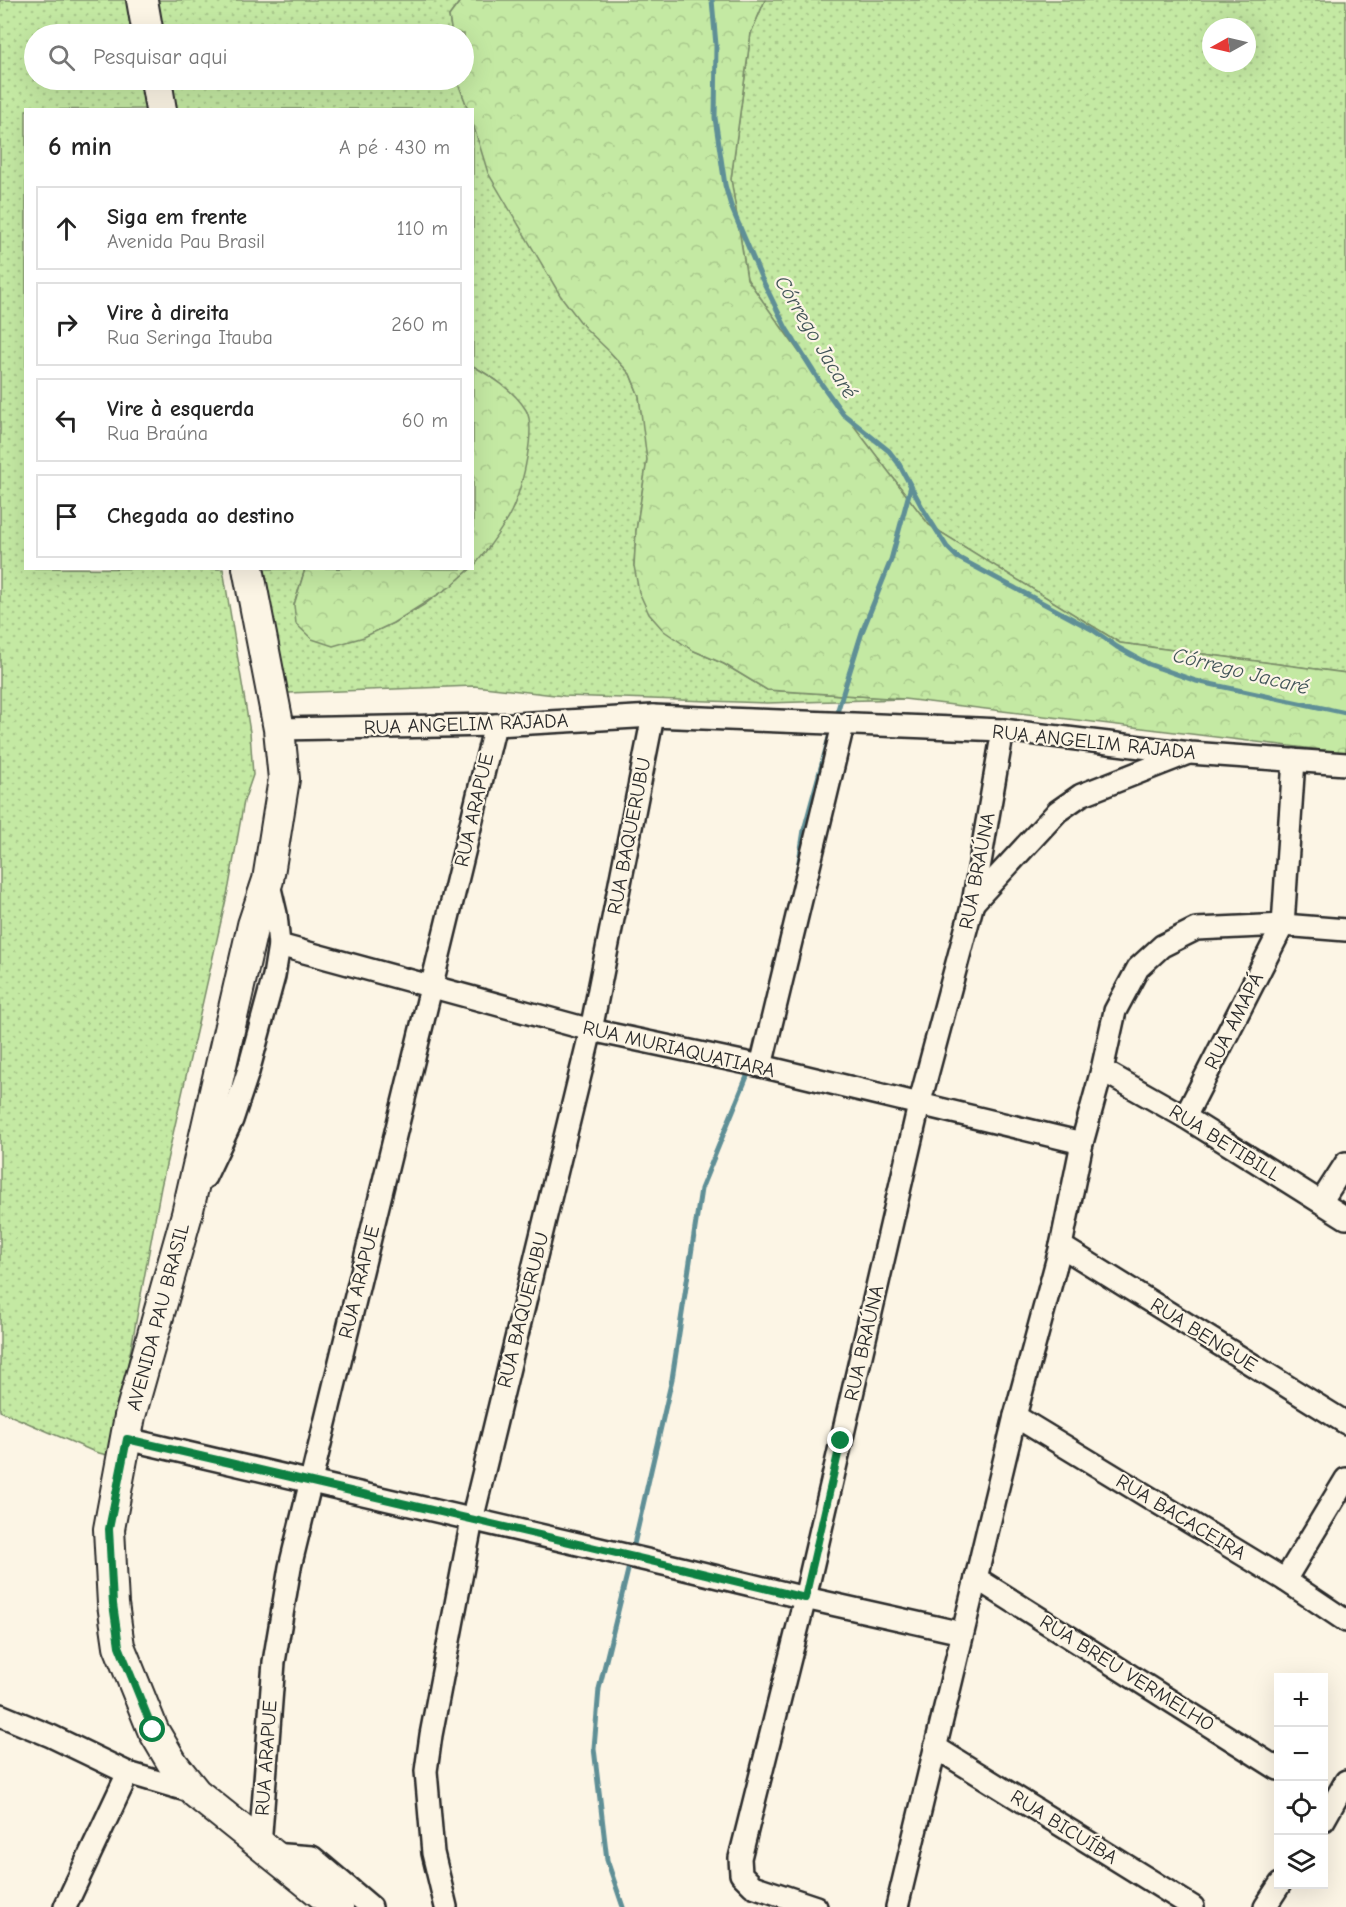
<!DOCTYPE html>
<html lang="pt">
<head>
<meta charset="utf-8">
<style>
	:root { --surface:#fff; --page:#f6f6f6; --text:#222; --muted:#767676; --line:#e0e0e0 }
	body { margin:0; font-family:"Comic Neue",sans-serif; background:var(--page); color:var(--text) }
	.controls { position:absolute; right:18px; bottom:18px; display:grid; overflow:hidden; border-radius:0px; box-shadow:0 6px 24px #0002 }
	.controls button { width:54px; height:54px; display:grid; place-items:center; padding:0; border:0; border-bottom:2px solid var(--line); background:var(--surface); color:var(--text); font:30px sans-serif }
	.compass { position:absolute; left:1202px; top:18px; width:54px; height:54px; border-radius:50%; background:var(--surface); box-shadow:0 6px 24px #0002; rotate:262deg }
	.stop { position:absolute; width:18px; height:18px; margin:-14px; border:4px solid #0b8043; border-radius:50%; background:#fff }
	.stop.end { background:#0b8043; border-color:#fff; box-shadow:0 2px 6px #0008 }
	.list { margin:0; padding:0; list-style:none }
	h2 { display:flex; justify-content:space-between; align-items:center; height:78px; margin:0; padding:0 24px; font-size:26px }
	h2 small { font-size:20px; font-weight:400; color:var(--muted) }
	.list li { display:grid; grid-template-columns:39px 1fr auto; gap:18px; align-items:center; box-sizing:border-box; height:84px; margin:0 12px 12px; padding:0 12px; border:2px solid var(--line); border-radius:0px }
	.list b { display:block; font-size:22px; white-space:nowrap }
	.list p { margin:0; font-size:20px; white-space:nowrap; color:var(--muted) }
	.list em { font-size:20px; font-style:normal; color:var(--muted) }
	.icon { flex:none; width:33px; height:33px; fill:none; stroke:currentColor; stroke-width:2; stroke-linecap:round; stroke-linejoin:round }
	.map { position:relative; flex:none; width:1346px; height:1907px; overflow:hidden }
	.search { position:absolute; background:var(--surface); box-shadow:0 6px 24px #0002; left:24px; top:24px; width:450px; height:66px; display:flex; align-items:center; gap:15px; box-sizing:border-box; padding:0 21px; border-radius:33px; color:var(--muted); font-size:22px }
	.panel { position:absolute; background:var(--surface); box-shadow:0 6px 24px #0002; left:24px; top:108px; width:450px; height:462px; border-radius:0px }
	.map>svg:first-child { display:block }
</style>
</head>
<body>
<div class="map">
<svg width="1346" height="1907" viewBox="0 0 1346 1907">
	<defs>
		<pattern id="green-dots" width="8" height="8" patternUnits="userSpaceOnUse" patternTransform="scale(1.5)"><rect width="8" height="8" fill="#c4e9a3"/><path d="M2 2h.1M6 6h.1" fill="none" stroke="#a9c88c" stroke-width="1.8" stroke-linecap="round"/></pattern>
		<pattern id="forest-crowns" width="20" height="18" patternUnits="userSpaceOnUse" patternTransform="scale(1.5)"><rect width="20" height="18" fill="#c4e9a3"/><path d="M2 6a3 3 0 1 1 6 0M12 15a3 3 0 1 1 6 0" fill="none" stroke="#a9c88c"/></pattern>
	</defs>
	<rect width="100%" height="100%" fill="#fcf5e5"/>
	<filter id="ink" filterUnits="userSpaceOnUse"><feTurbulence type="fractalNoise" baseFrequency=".0167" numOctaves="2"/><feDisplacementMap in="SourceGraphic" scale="12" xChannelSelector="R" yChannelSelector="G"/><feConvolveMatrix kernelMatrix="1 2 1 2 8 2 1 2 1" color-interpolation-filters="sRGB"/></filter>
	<g filter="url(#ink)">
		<g fill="url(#green-dots)" stroke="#788a67" stroke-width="1.5" fill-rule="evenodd">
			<path d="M0,0H128L134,34H34V80H141L146,109L26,110V568L223,569L250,732L253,775L244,801L229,886L161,1187L111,1456L95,1452L0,1411Z"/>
			<path d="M158,0H461L449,16L452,34H162Z"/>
			<path d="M765,0H1346V673L1120,643L929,525L819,380L747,279L731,179L751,33ZM1211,27H1247V63H1211Z"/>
			<path d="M168,80H458L468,109H174Z"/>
			<path d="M473,124L478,139L609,351L630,374L639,396L645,434L647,460L636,531L634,566L692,650L724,664L767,690L904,699L767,703L564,696L474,686L288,693L257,569H305L294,605L364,636L393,623L424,605L472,568L514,506L527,412L496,380L473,366Z"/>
		</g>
		<g fill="url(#forest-crowns)" stroke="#788a67" stroke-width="1.5">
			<path d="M461,0H765L751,33L731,179L747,279L819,380L929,525L1120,643L1346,673V753L904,699L767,690L724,664L692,650L664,631L649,614L639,592L634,566L636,531L647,460L639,396L630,374L609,351L585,328L560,295L488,173L473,124L472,110L468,109L458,83V80H464V34H452L449,16Z"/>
			<path d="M473,366C492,377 514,390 526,410C537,428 522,486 514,505C507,523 486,552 473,567Z"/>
			<path d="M305,569V568L470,569L450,587L393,623L364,637L333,646L312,639L296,624L294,605Z"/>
		</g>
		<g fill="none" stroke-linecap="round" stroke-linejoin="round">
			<g stroke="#5f8f96" stroke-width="5">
				<path d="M712,0L716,45L715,118L725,185L731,206L761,277L786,328L820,382L843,414L889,451L899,464L923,509L947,547L957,557L1093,630L1117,647L1148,664L1196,681L1346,713"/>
				<path d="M835,719L862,632L891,560L911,486"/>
				<path d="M798,868L804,830L830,734"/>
				<path d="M632,1553L672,1379L701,1189L750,1069"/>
				<path d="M623,1907L607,1860L594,1748L599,1689L630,1562"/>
			</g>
			<g stroke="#2b2b2b" stroke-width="26">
				<g id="street">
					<path d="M279,729L495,725L653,716L1003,730L1190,753L1346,764"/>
					<path d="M973,903L1058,811L1081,795L1186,754"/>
					<path d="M279,945L591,1030L761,1066L1082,1143"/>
					<path d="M761,1066L843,725"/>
					<path d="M1102,1070L1185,1117L1346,1218"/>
					<path d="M1185,1117L1283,925L1294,760"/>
					<path d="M205,1177L232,1120L248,1072L274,976L279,945L276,914L268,880"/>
					<path d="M1321,1202L1346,1163"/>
					<path d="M1061,1246L1346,1423"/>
					<path d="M1015,1416L1285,1580L1346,1621"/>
					<path d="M127,1439L681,1568L805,1598L962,1633"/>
					<path d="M976,1578L1278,1769"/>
					<path d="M1285,1580L1346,1479"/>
					<path d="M0,1715L51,1736L128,1773L196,1793"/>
					<path d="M935,1747L1193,1907"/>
					<path d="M1324,1820L1346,1781"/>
					<path d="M260,1846L274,1662L290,1567L495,725"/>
					<path d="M271,1854L312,1857L371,1907"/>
					<path d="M65,1907L128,1773"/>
					<path d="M446,1907L433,1853L426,1771L431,1735L472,1520L591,1030L653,716"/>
					<path d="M816,1907L753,1886L741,1874L740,1858L805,1598L919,1105L973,903L1003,730"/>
					<path d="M897,1907L1015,1416L1061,1246L1082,1143L1102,1070L1115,1011L1138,968L1162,946L1196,929L1283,925L1346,930"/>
					<path d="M1265,1907L1280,1884"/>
				</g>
			</g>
			<g stroke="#2b2b2b" stroke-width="34">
				<g id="secondary">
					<path d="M142,0L148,34"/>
					<path d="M156,80L161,110"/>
					<path d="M248,568L279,729L284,779L268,880L253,925L187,1214L130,1416L109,1529L113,1604L119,1646L153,1730L173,1764L196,1793L338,1907"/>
				</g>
			</g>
			<use href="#street" stroke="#fcf5e5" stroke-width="21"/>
			<use href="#secondary" stroke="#fcf5e5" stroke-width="30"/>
		</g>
	</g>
	<g fill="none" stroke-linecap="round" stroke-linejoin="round" filter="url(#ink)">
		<path stroke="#0b8043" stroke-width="8" d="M153,1730L119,1646L113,1604L109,1529L127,1439L681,1568L805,1598L841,1441"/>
	</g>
	<g text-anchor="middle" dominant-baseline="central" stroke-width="4.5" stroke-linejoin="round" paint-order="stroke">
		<g font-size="20" fill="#2b2b2b" stroke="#fcf5e5">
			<text transform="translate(466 724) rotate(-2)">RUA ANGELIM RAJADA</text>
			<text transform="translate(1094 742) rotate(6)">RUA ANGELIM RAJADA</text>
			<text transform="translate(474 810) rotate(-77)">RUA ARAPUE</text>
			<text transform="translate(629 836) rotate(-79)">RUA BAQUERUBU</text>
			<text transform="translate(977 871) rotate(-79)">RUA BRAÚNA</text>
			<text transform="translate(1234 1021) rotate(-63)">RUA AMAPÁ</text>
			<text transform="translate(679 1049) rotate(13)">RUA MURIAQUATIARA</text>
			<text transform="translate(1225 1143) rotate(32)">RUA BETIBILL</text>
			<text transform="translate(359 1282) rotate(-76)">RUA ARAPUE</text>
			<text transform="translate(523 1310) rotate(-76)">RUA BAQUERUBU</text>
			<text transform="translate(158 1317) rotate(-75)">AVENIDA PAU BRASIL</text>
			<text transform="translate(1204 1335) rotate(32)">RUA BENGUE</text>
			<text transform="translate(864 1343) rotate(-77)">RUA BRAÚNA</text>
			<text transform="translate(1181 1517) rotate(31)">RUA BACACEIRA</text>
			<text transform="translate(1127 1673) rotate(32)">RUA BREU VERMELHO</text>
			<text transform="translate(266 1758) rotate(-86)">RUA ARAPUE</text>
			<text transform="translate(1064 1827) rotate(32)">RUA BICUÍBA</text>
		</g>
		<g font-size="21" font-style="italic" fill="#415458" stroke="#fcf5e5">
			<text transform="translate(816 337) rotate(59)">Córrego Jacaré</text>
			<text transform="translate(1241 671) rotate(14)">Córrego Jacaré</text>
		</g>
	</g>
</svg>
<div class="controls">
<button>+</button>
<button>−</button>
<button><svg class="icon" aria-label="locate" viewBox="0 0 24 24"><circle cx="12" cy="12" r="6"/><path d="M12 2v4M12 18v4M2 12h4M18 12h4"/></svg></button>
<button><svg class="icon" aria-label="layers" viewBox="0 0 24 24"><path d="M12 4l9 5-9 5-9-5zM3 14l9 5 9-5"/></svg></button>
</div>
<svg class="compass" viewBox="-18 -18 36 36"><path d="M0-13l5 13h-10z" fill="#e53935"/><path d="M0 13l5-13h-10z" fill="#767676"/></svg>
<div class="stop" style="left:153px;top:1730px"></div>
<div class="stop end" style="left:841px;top:1441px"></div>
<div class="search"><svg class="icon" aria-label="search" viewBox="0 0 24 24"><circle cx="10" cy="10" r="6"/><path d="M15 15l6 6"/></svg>Pesquisar aqui</div>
<section class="panel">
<h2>6 min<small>A pé · 430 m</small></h2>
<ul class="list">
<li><svg class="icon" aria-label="ahead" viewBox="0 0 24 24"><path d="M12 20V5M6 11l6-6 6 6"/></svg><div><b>Siga em frente</b><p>Avenida Pau Brasil</p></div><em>110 m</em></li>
<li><svg class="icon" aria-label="right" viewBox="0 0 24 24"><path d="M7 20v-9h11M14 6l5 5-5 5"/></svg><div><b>Vire à direita</b><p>Rua Seringa Itauba</p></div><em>260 m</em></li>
<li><svg class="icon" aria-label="left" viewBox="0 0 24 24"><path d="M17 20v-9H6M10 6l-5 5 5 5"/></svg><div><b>Vire à esquerda</b><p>Rua Braúna</p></div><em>60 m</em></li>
<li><svg class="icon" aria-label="arrive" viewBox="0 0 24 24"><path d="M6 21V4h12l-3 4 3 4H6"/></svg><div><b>Chegada ao destino</b></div></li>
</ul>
</section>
</div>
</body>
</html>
